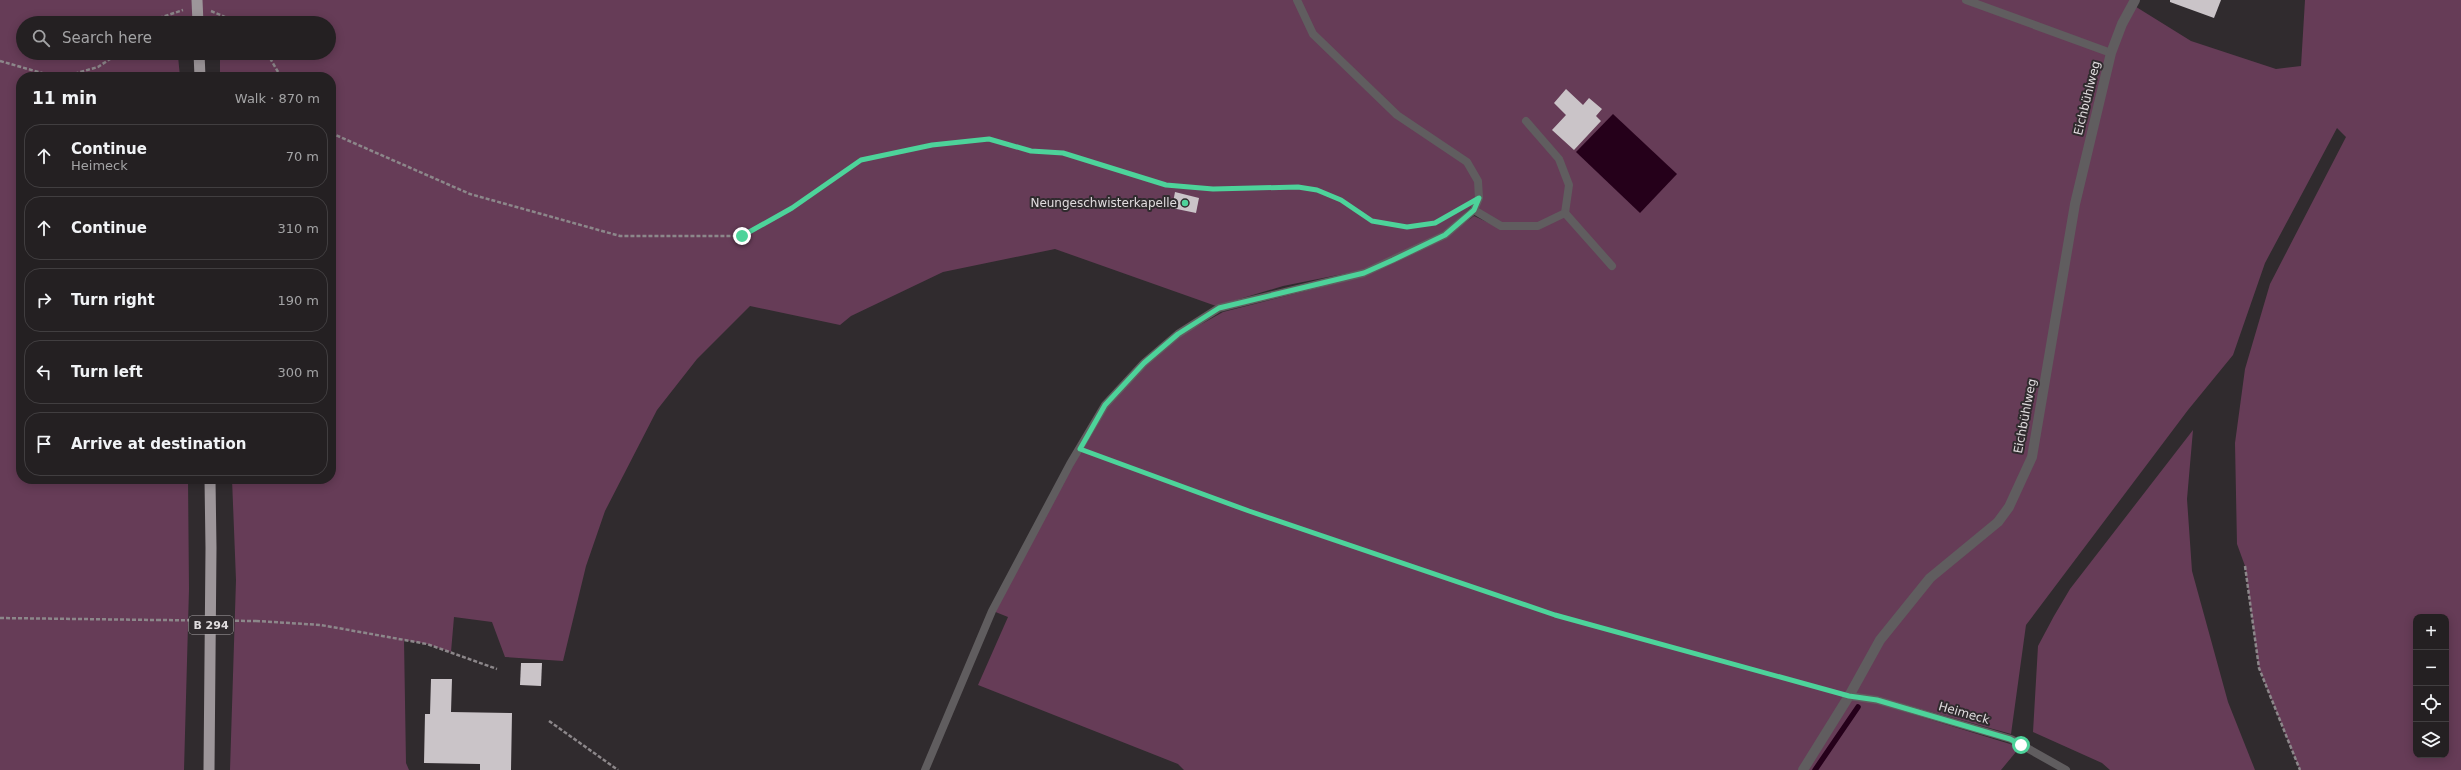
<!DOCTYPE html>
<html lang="en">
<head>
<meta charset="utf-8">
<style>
	:root { --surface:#242022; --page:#2c282a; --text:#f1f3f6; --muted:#a3a3a5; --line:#413e40 }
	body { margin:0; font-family:"DejaVu Sans",sans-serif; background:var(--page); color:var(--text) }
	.controls { position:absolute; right:12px; bottom:12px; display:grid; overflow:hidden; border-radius:8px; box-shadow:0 2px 10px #0003 }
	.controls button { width:36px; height:36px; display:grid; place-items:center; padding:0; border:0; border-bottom:1px solid var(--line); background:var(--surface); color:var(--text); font:20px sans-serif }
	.stop { position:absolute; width:12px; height:12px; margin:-9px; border:3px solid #4dd39a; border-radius:50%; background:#fff }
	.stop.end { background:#4dd39a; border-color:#fff; box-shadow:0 1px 4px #0008 }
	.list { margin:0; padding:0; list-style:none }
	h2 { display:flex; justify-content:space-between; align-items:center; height:52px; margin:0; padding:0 16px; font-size:17px }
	h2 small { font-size:13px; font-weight:400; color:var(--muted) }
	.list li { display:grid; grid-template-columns:26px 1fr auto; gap:12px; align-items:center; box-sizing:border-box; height:64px; margin:0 8px 8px; padding:0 8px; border:1px solid var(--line); border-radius:16px }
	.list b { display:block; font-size:15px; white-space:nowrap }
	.list p { margin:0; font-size:13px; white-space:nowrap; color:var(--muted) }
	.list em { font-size:13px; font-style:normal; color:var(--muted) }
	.icon { flex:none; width:22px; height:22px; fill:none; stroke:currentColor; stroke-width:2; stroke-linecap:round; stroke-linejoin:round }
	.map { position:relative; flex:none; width:2461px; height:770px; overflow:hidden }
	.search { position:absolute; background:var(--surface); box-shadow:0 2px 10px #0003; left:16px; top:16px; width:320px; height:44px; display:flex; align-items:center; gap:10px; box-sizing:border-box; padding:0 14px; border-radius:22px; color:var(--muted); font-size:15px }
	.panel { position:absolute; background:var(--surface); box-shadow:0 2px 10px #0003; left:16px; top:72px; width:320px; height:412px; border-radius:16px }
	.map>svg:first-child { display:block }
</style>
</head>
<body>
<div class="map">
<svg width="2461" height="770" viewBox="0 0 2461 770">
	<rect width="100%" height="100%" fill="#302b2e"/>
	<g fill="#663c57" fill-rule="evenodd">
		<path d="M0,0H1294L1311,36L1398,113L1315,33L1299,0H2135L2133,5L2191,41L2276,69L2301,66L2305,0H2461V770H2300L2259,668L2245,566L2237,544L2235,443L2245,369L2270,284L2346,137L2337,128L2265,263L2233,355L2188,410L2026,625L2011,734L1878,697L1843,698L1876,703L2020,747L2001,770H1184L1178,764L978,685L1008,617L993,611L1072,464L1107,406L1147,364L1180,336L1223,312L1365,276L1446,237L1474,216L1500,228L1471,207L1443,233L1363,270L1283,286L1216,306L1055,249L943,272L851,316L840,325L750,306L697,359L657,410L605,511L586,566L563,661L505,657L492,622L454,617L451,652L427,644L404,640L406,763L409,770H230L236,580L232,479H331V77H220V58L178,56L180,77H21V479H188L189,589L184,770H0ZM23,23H329V53H23ZM2416,617H2446V755H2416Z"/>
		<path d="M2193,430L2187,499L2192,571L2228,702L2255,770H2110L2102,763L2033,732L2038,646L2054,616L2070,589Z"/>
	</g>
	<path fill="#25001a" d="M1613,114L1677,174L1640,213L1576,152Z"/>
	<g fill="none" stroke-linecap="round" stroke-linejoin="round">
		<path stroke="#25001a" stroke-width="5.5" d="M1815,770L1858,707"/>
	</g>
	<g fill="#cac4c8">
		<path d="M2170,0H2221L2214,18L2170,2Z"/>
		<path d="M1566,89L1583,105L1589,98L1602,109L1596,116L1601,121L1574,150L1552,130L1566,115L1554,103Z"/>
		<path d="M1175,192L1199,198L1196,213L1172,208Z"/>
		<path d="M521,663H542L541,686L520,685Z"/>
		<path d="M431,679H452L451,712L512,713L511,770H480V764L424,763L425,714H430Z"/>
	</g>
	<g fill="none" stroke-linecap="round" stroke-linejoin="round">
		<g stroke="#8c878a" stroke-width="2.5" stroke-dasharray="4 2" stroke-linecap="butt">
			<path d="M211,11L239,23"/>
			<path d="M155,23L162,17L183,10"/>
			<path d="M267,53L281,77"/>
			<path d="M0,61L56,77"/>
			<path d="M63,77L98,67L119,53"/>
			<path d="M331,133L470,194L620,236H742L792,208L861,160L931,145L989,139L1031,151L1063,153L1166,185L1213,189L1298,187L1317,190L1341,200L1372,221L1407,227L1435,223L1442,219"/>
			<path d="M1090,453L1249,511L1555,615L1835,692"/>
			<path d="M2245,566L2259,668L2300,770"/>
			<path d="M0,618L157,620"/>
			<path d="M256,621L321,625L427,644L497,669"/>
			<path d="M549,721L618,770"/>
		</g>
		<g stroke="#605d5f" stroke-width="8">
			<path d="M1966,0L2111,53"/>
			<path d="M1474,210L1501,226H1538L1565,213L1569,185L1559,159L1526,121"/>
			<path d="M1565,213L1612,266"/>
			<path d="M1849,696L1877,700L2011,739L2066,770"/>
			<path d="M925,770L992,611L1070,464L1105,405L1144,363L1178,334L1219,308L1364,273L1445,235L1474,210L1479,198L1478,181L1467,162L1397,115L1313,34L1297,0"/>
		</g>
		<path stroke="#605d5f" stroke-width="10" d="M1803,770L1849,696L1880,640L1930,578L1998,522L2009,507L2032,457L2075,204L2111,53L2122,24L2135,0"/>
		<g stroke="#9d969a" stroke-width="11">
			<path d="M199,53L200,77"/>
			<path d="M209,770L211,548L210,479"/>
		</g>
		<path stroke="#8c878a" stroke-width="2.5" stroke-dasharray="4 2" stroke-linecap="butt" d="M157,620L256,621"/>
		<path stroke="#9d969a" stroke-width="11" d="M197,0L198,23"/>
	</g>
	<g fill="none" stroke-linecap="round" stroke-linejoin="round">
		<path stroke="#4dd39a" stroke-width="5" d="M742,236L792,208L861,160L932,145L989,139L1031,151L1063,153L1166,185L1213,189L1298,187L1317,190L1341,200L1372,221L1407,227L1435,223L1479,198L1474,210L1445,235L1393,260L1364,273L1219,308L1178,334L1144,363L1105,405L1080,449L1249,511L1555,615L1849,696L1877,700L2010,739L2021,745"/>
	</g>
	<circle fill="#4dd39a" stroke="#302b2e" stroke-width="1.5" cx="1185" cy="203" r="4"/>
	<g text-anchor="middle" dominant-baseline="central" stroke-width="4" stroke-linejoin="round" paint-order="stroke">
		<rect fill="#302b2e" stroke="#aba7a9" stroke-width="1" x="189" y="616" width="44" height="18" rx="3"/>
		<g font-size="11" font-weight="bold" fill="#e0dcde">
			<text x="211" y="625">B 294</text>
		</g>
		<g font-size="12" fill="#e0dcde" stroke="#302b2e">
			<text transform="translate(2087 98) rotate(-76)">Eichbühlweg</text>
			<text transform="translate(2025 416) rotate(-79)">Eichbühlweg</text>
			<text transform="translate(1964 713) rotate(16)">Heimeck</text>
		</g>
		<g font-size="12" fill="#e0dcde" stroke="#302b2e" text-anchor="end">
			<text x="1177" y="203">Neungeschwisterkapelle</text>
		</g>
	</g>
</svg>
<div class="controls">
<button>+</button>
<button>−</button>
<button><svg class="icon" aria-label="locate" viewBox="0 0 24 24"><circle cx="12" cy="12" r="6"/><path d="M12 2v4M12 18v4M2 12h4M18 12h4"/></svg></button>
<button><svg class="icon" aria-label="layers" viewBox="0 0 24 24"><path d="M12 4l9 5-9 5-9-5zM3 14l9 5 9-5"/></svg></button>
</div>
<div class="stop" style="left:2021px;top:745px"></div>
<div class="stop end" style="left:742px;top:236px"></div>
<div class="search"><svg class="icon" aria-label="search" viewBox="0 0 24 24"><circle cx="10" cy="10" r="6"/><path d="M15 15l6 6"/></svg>Search here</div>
<section class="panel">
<h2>11 min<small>Walk · 870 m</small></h2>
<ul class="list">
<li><svg class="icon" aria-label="ahead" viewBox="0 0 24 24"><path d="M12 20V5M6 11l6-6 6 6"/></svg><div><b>Continue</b><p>Heimeck</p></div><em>70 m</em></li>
<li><svg class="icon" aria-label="ahead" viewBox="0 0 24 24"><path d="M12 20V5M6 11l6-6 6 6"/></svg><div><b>Continue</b></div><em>310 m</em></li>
<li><svg class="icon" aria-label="right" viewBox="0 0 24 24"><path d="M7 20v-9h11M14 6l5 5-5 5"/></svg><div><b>Turn right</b></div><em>190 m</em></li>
<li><svg class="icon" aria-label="left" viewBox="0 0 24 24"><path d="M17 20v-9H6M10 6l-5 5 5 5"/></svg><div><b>Turn left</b></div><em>300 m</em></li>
<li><svg class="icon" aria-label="arrive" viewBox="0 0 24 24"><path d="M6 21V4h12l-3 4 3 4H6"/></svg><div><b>Arrive at destination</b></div></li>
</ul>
</section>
</div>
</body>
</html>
